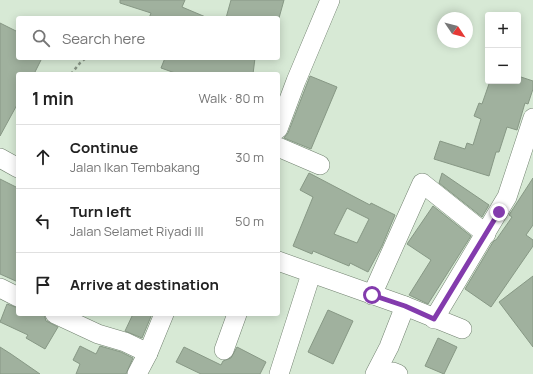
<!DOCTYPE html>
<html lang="en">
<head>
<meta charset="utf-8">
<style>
	:root { --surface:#fff; --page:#f2f2f2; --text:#222; --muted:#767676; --line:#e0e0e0 }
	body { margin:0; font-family:Manrope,sans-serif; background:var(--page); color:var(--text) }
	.controls { position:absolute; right:12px; top:12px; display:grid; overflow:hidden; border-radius:4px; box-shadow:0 2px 10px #0003 }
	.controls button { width:36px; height:36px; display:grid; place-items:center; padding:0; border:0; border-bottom:1px solid var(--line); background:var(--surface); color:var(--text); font:20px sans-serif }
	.compass { position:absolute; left:437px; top:12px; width:36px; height:36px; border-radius:50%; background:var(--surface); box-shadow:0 2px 10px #0003; rotate:125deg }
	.stop { position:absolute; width:12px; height:12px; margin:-9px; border:3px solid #833bad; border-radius:50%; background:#fff }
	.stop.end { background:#833bad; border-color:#fff; box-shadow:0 1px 4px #0008 }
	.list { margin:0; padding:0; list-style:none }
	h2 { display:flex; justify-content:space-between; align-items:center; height:52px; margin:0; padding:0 16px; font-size:17px }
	h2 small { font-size:13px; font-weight:400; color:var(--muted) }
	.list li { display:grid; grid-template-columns:26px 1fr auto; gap:12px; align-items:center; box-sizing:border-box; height:64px; padding:0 16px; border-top:1px solid var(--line) }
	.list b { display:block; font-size:15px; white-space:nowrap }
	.list p { margin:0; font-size:13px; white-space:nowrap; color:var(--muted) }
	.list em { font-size:13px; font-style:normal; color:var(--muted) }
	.icon { flex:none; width:22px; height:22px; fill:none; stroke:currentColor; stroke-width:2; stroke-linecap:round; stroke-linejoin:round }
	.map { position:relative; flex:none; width:533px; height:374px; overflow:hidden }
	.search { position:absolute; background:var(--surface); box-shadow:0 2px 10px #0003; left:16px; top:16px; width:264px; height:44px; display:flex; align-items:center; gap:10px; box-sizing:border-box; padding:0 14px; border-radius:4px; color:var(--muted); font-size:15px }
	.panel { position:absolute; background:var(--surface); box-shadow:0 2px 10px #0003; left:16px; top:72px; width:264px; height:244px; border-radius:4px }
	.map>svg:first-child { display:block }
</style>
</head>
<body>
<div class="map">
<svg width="533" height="374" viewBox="0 0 533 374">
	<rect width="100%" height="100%" fill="#d7e9d5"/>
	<g fill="#a0b19e" stroke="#879885" fill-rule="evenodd">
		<path d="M120,0H185L182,7L208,18H149L151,13L120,3Z"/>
		<path d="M231,0H284L279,18H226Z"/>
		<path d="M0,23L18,32V58H42L34,74H18V103L0,136Z"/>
		<path d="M165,58H255L253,74H178L161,68Z"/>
		<path d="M310,76L337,87L311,149L284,138L288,133Z"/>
		<path d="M518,76L533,81V89L528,104L525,103L517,130L507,127L499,152H496L489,176L434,159L440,141L465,149L467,143L473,145L481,119L474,116L479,103L482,104L490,81H518Z"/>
		<path d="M309,173L370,205L371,203L395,215L382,246L368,272L350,263L349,266L313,251L312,254L293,246L313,197L300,190ZM347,208L369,219L357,243L334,234Z"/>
		<path d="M442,173L489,205L482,217L439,183Z"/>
		<path d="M533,178V225L526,235L533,240V246L491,307L465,289L493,242L495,240H496L512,217L509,215Z"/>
		<path d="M0,179L18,188V285L17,284L18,282L0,274Z"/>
		<path d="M433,206L471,236L428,304L409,295L431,260L407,244Z"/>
		<path d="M533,276V347L499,302Z"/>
		<path d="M7,304L18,308V314H44L46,321L58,327L45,349L26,338L28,335L0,322Z"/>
		<path d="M328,310L353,321L333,364L308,352Z"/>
		<path d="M133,314H152L142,338L125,331Z"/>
		<path d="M438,338L457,347L444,374L425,366Z"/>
		<path d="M80,346L96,354L100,346L121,352L133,358L126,374H76L80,364L73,360Z"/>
		<path d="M0,347L11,354L40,374H0Z"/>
		<path d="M184,347L221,365L223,361L231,358L237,347L266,362L260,374H201L176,362Z"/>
	</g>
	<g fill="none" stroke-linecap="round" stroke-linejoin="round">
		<g stroke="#728270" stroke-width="20">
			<g id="minor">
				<path d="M278,129L296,81L330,0"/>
				<path d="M278,147L320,165"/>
				<path d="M0,158L18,168"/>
				<path d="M278,261L405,306L462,329"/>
				<path d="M0,288L18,297"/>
				<path d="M372,295L422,183L486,234"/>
				<path d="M55,314L98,334L125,342L148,353"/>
				<path d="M434,319L507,197L533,118"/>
				<path d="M224,350L237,314"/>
				<path d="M393,372L398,374"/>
				<path d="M137,374L148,353L164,314"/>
				<path d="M279,374L311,274"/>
				<path d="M375,374L389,347L405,306"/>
			</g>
		</g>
		<path stroke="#879485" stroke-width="2.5" stroke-dasharray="3 3" stroke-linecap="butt" d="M71,74L80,63L86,58"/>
		<use href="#minor" stroke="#fff" stroke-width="19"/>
	</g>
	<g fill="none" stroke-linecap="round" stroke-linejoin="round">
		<path stroke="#833bad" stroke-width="5" d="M372,295L405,306L434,319L499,212"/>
	</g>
</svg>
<div class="controls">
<button>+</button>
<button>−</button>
</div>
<svg class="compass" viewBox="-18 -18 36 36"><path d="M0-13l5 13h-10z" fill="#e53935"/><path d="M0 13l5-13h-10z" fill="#767676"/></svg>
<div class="stop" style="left:372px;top:295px"></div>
<div class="stop end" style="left:499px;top:212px"></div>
<div class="search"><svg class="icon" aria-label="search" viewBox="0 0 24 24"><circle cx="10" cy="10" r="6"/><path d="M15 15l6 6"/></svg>Search here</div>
<section class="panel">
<h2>1 min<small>Walk · 80 m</small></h2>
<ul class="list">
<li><svg class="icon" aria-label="ahead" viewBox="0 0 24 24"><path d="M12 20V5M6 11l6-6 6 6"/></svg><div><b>Continue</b><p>Jalan Ikan Tembakang</p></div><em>30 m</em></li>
<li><svg class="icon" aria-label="left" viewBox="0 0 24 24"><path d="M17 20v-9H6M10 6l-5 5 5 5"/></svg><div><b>Turn left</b><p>Jalan Selamet Riyadi III</p></div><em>50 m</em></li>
<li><svg class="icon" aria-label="arrive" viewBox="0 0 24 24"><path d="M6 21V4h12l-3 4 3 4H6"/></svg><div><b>Arrive at destination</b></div></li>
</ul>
</section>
</div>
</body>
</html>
